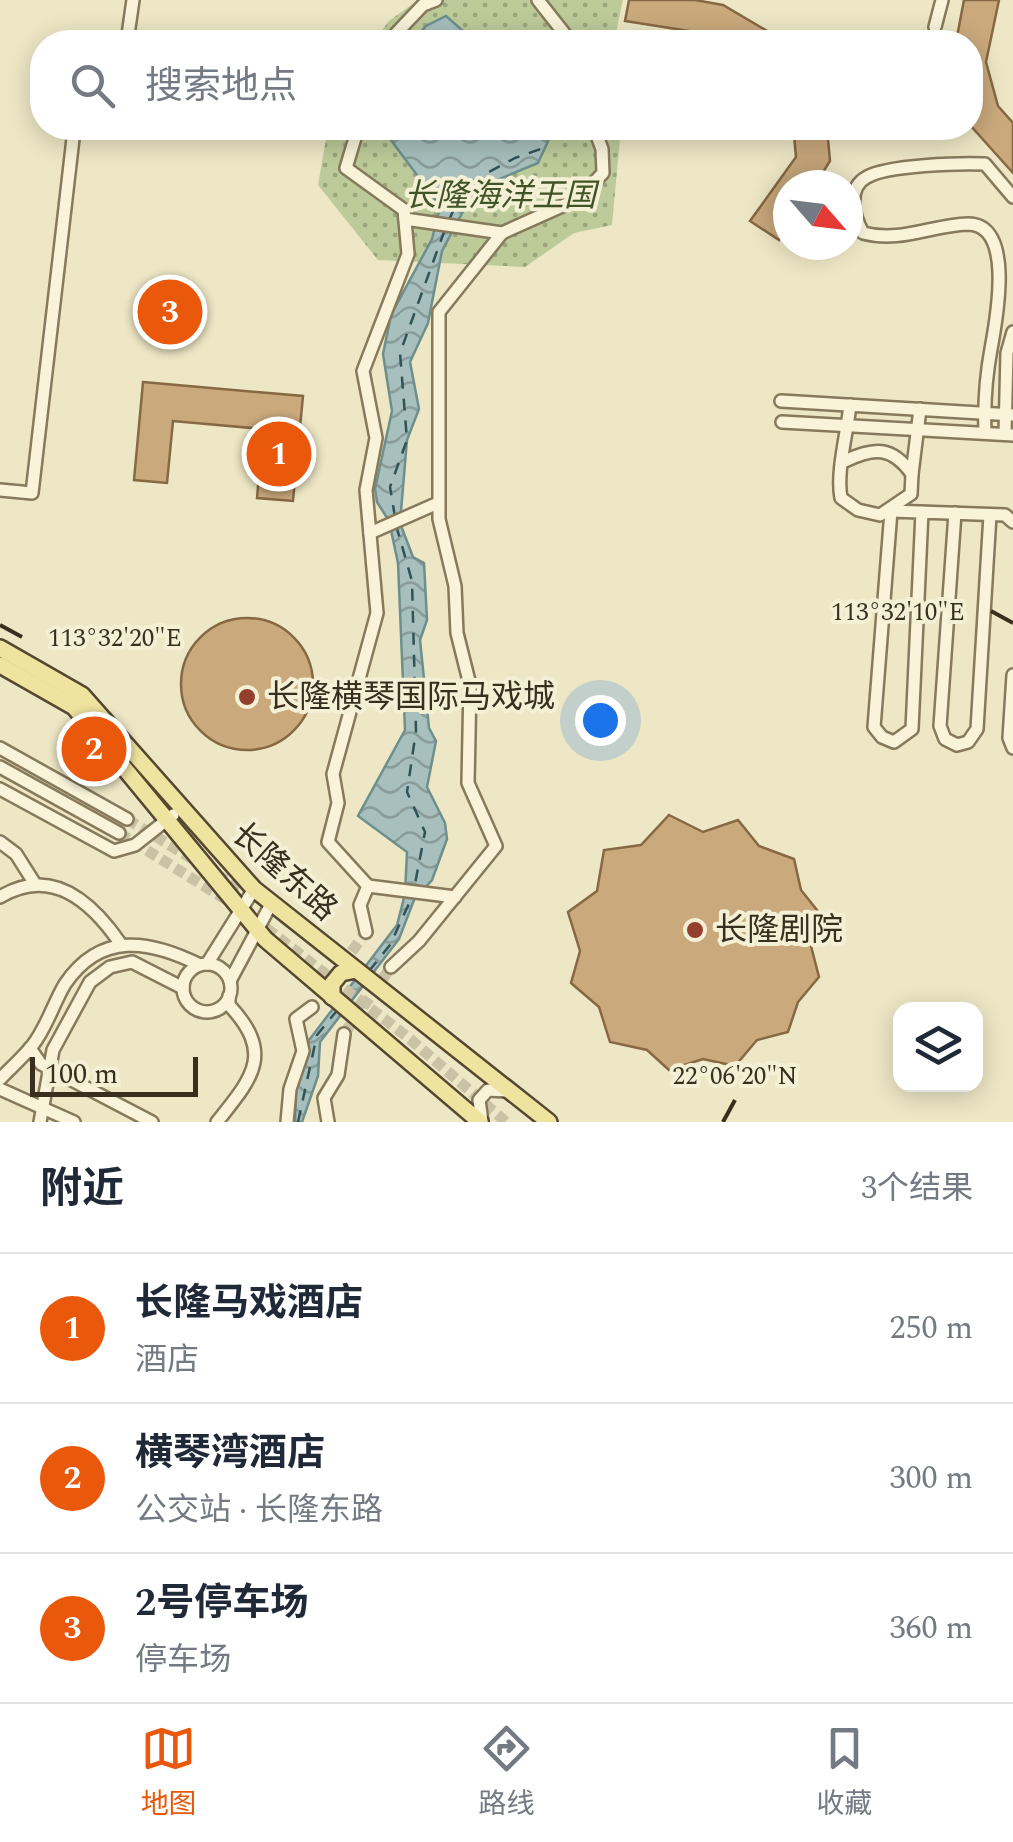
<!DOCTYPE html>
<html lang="zh">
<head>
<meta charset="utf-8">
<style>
	:root { --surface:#fff; --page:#f6f6f7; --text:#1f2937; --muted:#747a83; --line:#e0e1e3; --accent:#ea580c }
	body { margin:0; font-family:Spectral,"Noto Sans SC",serif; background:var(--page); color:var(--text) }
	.controls { position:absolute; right:30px; bottom:30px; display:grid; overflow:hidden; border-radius:20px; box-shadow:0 5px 25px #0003 }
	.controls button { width:90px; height:90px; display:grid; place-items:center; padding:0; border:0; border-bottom:2px solid var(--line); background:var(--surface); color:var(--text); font:50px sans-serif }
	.compass { position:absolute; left:773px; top:170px; width:90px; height:90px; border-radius:50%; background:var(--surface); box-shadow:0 5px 25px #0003; rotate:118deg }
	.scale { position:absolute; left:30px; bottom:25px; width:168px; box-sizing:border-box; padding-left:10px; border:5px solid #382f1f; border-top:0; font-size:28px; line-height:35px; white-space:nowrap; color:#382f1f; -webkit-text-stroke:8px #f4f0d5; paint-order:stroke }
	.you { position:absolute; left:600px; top:720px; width:35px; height:35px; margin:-25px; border:8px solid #fff; border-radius:50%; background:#1a73e8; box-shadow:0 0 0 15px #1a73e833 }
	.badge { display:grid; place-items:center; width:65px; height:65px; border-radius:50%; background:var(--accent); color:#fff; font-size:32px; font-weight:700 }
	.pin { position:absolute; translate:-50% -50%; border:5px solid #fff; box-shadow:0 2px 10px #0006 }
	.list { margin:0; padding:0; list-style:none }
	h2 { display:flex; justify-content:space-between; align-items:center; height:130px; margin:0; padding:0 40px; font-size:42px }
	h2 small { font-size:32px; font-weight:400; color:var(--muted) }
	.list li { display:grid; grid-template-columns:65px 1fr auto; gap:30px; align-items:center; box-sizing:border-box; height:150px; padding:0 40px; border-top:2px solid var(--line) }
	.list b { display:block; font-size:38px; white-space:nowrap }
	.list p { margin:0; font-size:32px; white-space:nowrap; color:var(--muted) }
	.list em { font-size:32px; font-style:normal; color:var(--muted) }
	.icon { flex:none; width:55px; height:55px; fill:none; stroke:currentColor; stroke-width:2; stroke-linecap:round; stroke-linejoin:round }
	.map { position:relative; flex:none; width:1013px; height:1122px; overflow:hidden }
	.search { position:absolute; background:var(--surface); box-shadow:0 5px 25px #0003; left:30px; right:30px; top:30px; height:110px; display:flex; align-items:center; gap:25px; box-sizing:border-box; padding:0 35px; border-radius:40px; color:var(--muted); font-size:38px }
	.sheet { height:580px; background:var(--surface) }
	nav { display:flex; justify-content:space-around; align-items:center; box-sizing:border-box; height:140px; border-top:2px solid var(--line); background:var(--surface); font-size:28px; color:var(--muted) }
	nav a { display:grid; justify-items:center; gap:5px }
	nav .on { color:var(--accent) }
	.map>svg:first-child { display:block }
</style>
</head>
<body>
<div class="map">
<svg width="1013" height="1122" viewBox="0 0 1013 1122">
	<defs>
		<pattern id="green-dots" width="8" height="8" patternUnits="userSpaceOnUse" patternTransform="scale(2.5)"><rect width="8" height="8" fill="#bdcb9a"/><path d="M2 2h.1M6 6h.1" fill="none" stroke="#9ba57d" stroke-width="1.8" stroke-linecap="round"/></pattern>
		<pattern id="water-waves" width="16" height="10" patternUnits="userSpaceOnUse" patternTransform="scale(2.5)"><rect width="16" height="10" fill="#a7c0bd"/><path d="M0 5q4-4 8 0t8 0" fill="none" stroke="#899c99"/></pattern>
	</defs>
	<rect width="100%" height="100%" fill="#ede7c5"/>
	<g fill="url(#green-dots)">
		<path d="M418,0H623L614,42H373L389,21Z"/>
		<path d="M328,128H621L612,225L574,233L525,267L378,260L318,185Z"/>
	</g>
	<g fill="url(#water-waves)" stroke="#6e8f8c" stroke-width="2.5">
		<path d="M446,16L464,32L498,42H412L426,26Z"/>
		<path d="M382,128H554L538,163L497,180L467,204L442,251L428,323L410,362L419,409L407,440L400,523L413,557L424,563L427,620L420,640L429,728L436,741L427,787L445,823L447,839L432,880L414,900L399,939L320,1042L318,1076L302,1122H295L296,1087L308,1056L306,1044L397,925L405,894L407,852L358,816L405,730L398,563L389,521L377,502L375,489L392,411L383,354L391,315L432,239L440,206Z"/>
	</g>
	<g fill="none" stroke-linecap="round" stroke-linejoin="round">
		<g stroke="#2f5357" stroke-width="2.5" stroke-dasharray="12 10" stroke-linecap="butt">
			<path d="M449,220L465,185L515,158L549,146"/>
			<path d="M395,517L390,487L407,440L400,353L444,232"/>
			<path d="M396,525L412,581L416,731L407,792L425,832L414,889"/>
			<path d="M369,971L390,945L412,897"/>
			<path d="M347,998L361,981"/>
			<path d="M298,1122L317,1035L339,1008"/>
		</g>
	</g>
	<g fill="#caa97d" stroke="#866843" stroke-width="2.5">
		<path d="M629,0H695L723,5L786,42H711L695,32L625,21Z"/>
		<path d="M964,0H999L986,62L998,106L1013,123V173L970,125V42H956Z"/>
		<path d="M799,128H827L830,161L815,185H788V227L779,240L750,221L796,157L794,135Z"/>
		<path d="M143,382L303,396L293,501L257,498L263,429L173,421L167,483L134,480Z"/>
		<circle cx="247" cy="684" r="66"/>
		<path d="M669,815L703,832L738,820L759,846L794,859L801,890L821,915L811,946L819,977L798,1002L788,1032L757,1040L735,1066L703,1059L669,1070L647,1050L610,1042L599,1007L571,983L580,951L568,912L597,891L604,850L641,845Z"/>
	</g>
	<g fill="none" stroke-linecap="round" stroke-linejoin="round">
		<g stroke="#c9c2a4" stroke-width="11" stroke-dasharray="11 5.5" stroke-linecap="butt">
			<path d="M127,819L196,861"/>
			<path d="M119,833L230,902"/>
			<path d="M216,874L255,899"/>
			<path d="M253,918L410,1039L506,1122"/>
			<path d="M342,965L366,932"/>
			<path d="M344,1034L391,967"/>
		</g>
		<g stroke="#877a5c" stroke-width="16">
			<g id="minor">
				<path d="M538,0L571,42"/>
				<path d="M935,27L942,0"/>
				<path d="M127,42L133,0"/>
				<path d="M388,42L423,5L436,0"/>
				<path d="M358,128L346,168L404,210L408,254L363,371L376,438L366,490L377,613L333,774L338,803L328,842L368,886L360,905L366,932"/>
				<path d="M405,219L502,233"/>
				<path d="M781,401L1013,415"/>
				<path d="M782,422L1013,435"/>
				<path d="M985,433C984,406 986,376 991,349C998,311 1013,224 968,224C931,225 901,243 863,233C854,217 846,188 867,177C888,165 960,163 985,164L1013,197"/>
				<path d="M1005,434L1007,353L1013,332"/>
				<path d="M845,461C874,447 892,446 912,474L911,494L880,515L858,510L841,498C836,472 847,434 850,405"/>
				<path d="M912,474L920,409"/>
				<path d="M0,490L32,493L74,130"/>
				<path d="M922,512L912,729L894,742L882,737L874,727L891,511L1005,515L1013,522"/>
				<path d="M955,513L940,726L945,739L957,745L968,742L977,729L990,515"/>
				<path d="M370,533L438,503"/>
				<path d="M1013,675L1009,738L1013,748"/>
				<path d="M0,748L127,819"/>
				<path d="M0,767L119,833"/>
				<path d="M0,789L114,851L135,845L173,815"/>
				<path d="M0,842L16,854L35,884"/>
				<path d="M368,886L455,897"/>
				<path d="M0,897C51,866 91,901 120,943"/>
				<path d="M207,964L254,889"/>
				<circle cx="207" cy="988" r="24"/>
				<path d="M391,967L419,941L496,846L468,783L470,685L457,633L455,586L439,519V312L502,233L578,199L603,173L602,149L594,128"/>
				<path d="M230,981L271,904"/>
				<path d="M30,1048L41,1064L152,1122"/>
				<path d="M0,1079C11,1068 23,1057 32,1046C47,1027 53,1004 65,984C101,931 150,940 200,965"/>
				<path d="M0,1089L74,1122"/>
				<path d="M40,1122L53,1050L90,982L110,967L132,962L183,988"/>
				<path d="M217,1122C252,1078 275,1054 229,1005V996"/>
				<path d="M287,1122L290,1089L303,1051L296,1019L312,1007"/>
				<path d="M328,1122L324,1098L338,1075L344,1034"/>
				<path d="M482,1122L479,1100L488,1090L506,1091"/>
			</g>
		</g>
		<g stroke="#554730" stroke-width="20">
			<g id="major">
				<path d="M0,648L82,695L254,889L549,1122"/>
				<path d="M0,665L74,707L265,939L480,1122"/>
				<path d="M332,997V984L341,973L356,970"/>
			</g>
		</g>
		<use href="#minor" stroke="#f8f3d9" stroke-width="11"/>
		<use href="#major" stroke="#eee39f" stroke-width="15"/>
	</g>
	<path fill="none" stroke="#382f1f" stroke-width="4" d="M991,611L1013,623M0,625L22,637M723,1122L735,1100"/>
	<g fill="#943e2e" stroke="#f4f0d5" stroke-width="4">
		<circle cx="247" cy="697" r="10"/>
		<circle cx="695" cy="930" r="10"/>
	</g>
	<g text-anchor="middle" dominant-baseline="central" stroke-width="8" stroke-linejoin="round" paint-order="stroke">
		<g font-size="32" font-style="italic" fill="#415427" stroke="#f4f0d5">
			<text x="500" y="196">长隆海洋王国</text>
		</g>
		<g font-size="32" fill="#382f1f" stroke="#f4f0d5" text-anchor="start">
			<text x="267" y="697">长隆横琴国际马戏城</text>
			<text x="715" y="930">长隆剧院</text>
		</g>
		<g font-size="32" fill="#382f1f" stroke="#f4f0d5">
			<text transform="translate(284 872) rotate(42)">长隆东路</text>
		</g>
	</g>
	<g font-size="25" text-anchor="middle" fill="#382f1f" stroke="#f4f0d5" stroke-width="8" stroke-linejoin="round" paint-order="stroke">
		<text x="898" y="620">113°32'10"E</text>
		<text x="115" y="646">113°32'20"E</text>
		<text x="735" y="1084">22°06'20"N</text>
	</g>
</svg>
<div class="controls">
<button><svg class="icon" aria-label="layers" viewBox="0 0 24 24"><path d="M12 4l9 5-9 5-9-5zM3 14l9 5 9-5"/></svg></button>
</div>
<svg class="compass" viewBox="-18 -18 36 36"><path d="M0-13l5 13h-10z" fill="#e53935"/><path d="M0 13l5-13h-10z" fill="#747a83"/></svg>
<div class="scale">100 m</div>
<div class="you"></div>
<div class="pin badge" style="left:279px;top:454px">1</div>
<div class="pin badge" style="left:94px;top:749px">2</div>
<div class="pin badge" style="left:170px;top:312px">3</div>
<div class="search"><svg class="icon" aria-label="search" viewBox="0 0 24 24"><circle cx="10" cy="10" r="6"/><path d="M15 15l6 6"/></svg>搜索地点</div>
</div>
<section class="sheet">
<h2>附近<small>3个结果</small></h2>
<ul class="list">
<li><span class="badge">1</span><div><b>长隆马戏酒店</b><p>酒店</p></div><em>250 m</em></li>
<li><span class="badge">2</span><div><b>横琴湾酒店</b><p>公交站 · 长隆东路</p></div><em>300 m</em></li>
<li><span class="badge">3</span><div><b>2号停车场</b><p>停车场</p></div><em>360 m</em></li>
</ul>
</section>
<nav>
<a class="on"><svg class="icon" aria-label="map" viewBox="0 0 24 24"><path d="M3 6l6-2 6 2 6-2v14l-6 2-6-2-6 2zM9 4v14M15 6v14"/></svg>地图</a>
<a><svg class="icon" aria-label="directions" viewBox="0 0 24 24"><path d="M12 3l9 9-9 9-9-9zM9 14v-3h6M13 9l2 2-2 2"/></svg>路线</a>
<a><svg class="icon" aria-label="saved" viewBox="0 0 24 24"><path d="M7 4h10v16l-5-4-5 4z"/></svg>收藏</a>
</nav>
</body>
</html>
